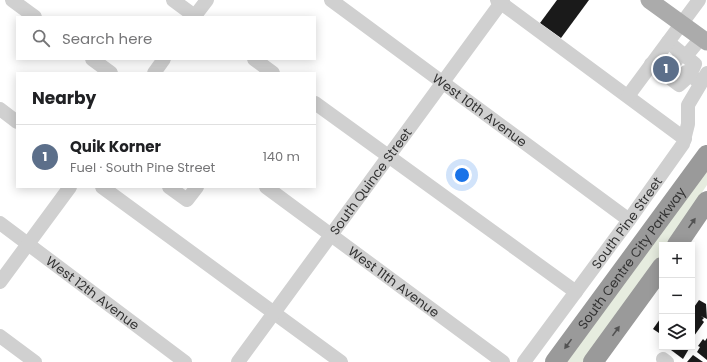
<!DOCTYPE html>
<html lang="en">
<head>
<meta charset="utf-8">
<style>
	:root { --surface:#fff; --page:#f6f6f6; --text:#202124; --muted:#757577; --line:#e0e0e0; --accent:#1a73e8 }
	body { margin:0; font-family:Poppins,sans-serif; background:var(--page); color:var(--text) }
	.controls { position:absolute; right:12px; bottom:12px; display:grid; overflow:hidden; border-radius:0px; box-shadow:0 2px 10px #0003 }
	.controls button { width:36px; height:36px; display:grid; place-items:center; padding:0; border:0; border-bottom:1px solid var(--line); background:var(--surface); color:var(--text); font:20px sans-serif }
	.you { position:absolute; left:462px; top:175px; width:14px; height:14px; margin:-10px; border:3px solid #fff; border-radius:50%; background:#1a73e8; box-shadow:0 0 0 6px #1a73e833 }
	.badge { display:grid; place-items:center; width:26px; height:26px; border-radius:50%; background:var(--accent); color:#fff; font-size:13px; font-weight:700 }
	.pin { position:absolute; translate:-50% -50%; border:2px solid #fff; box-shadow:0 1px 4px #0006 }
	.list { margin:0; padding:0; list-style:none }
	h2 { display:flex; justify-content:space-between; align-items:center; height:52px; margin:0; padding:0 16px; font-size:17px }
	h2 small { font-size:13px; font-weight:400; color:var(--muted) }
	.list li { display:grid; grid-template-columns:26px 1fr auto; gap:12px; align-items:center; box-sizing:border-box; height:64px; padding:0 16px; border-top:1px solid var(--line) }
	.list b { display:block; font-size:15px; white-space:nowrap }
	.list p { margin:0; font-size:13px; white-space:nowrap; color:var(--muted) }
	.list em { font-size:13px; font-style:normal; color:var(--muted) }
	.icon { flex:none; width:22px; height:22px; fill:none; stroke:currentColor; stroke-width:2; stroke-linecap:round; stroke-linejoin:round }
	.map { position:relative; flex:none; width:707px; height:362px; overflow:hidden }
	.search { position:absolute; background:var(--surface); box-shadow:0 2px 10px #0003; left:16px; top:16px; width:300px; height:44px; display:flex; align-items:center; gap:10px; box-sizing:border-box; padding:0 14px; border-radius:0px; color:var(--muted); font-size:15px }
	.panel { position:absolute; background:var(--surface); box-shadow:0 2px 10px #0003; left:16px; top:72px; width:300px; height:116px; border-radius:0px }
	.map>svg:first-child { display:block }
</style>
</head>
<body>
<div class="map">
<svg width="707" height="362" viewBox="0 0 707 362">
	<rect width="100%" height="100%" fill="#fff"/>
	<path fill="#e6ecdf" d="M707,169V185L690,210L668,245H662V255L653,270L586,362H565Z"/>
	<g fill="#1a1a1a">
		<path d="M557,0H589L561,38L540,23Z"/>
		<path d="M699,300L706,304L707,319L701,316L704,318L702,320L704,322L694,336L692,334V310Z"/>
		<path d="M660,319L662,321V335L653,329Z"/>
		<path d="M707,338V360L697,352L700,347L698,346L703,339L705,341Z"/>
		<path d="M667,347H690L683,359Z"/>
		<path d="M693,355L703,362H687Z"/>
	</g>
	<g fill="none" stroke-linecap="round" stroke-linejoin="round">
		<path stroke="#d6d6d6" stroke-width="14" stroke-dasharray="14 7" stroke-linecap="butt" d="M669,58L686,72"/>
		<g stroke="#d0d0d0" stroke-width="14">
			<path d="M12,0L35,17"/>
			<path d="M173,0L196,17"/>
			<path id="s1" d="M331,0L629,220"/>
			<path d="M497,0L685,139"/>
			<path d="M194,17L207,0"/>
			<path d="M668,42L695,64L690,75L700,83"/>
			<path d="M686,56L701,38"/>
			<path d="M92,59L111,73"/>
			<path d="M254,59L273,73"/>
			<path d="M651,64L679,85L690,75L686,72"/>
			<path d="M154,73L164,59"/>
			<path d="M628,96L699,0"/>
			<path d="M315,103L576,292"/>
			<path d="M0,109L17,122"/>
			<path d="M102,187L341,362"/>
			<path d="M169,187L187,200L197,187"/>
			<path id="s2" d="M266,187L503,362"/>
			<path id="s3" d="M0,223L185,362"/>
			<path d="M0,282L70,187"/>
			<path d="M0,336L35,362"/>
			<path d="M663,359L667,362"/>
			<path id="s4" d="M238,362L503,0"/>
			<path id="s5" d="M524,362L629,220L683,144L688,124V105L707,73"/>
		</g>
		<path stroke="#ababab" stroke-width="17" d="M649,0L707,42"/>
		<g stroke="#9a9a9a" stroke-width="20">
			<path d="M677,245L707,201"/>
			<path id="s6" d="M555,362L707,155"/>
			<path d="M593,362L662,267"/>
		</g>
	</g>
	<defs><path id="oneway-solid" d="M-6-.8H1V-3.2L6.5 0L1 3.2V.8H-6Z"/></defs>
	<g fill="#525252">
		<use href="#oneway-solid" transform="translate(692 223) rotate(-55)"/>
		<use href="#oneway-solid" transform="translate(616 331) rotate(-54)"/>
		<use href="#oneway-solid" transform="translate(568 344) rotate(126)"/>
	</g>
	<g text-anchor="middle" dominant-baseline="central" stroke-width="4" stroke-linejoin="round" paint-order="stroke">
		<g font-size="13" fill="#333" stroke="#fff">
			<text stroke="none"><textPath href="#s1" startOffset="185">West 10th Avenue</textPath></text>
			<text stroke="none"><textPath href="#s4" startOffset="224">South Quince Street</textPath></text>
			<text stroke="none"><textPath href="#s5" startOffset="173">South Pine Street</textPath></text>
			<text stroke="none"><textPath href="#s6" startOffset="129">South Centre City Parkway</textPath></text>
			<text stroke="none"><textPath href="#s2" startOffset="159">West 11th Avenue</textPath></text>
			<text stroke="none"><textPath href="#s3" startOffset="116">West 12th Avenue</textPath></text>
		</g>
	</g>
</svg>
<div class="controls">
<button>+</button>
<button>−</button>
<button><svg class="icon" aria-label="layers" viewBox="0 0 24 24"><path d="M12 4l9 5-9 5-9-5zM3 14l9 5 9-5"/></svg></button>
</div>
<div class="you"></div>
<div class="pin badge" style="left:666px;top:69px;background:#5c6f8a">1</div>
<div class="search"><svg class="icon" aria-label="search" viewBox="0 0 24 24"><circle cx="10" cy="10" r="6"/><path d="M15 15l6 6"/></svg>Search here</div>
<section class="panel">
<h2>Nearby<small></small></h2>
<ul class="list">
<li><span class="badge" style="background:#5c6f8a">1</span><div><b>Quik Korner</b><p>Fuel · South Pine Street</p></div><em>140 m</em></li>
</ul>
</section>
</div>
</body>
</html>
